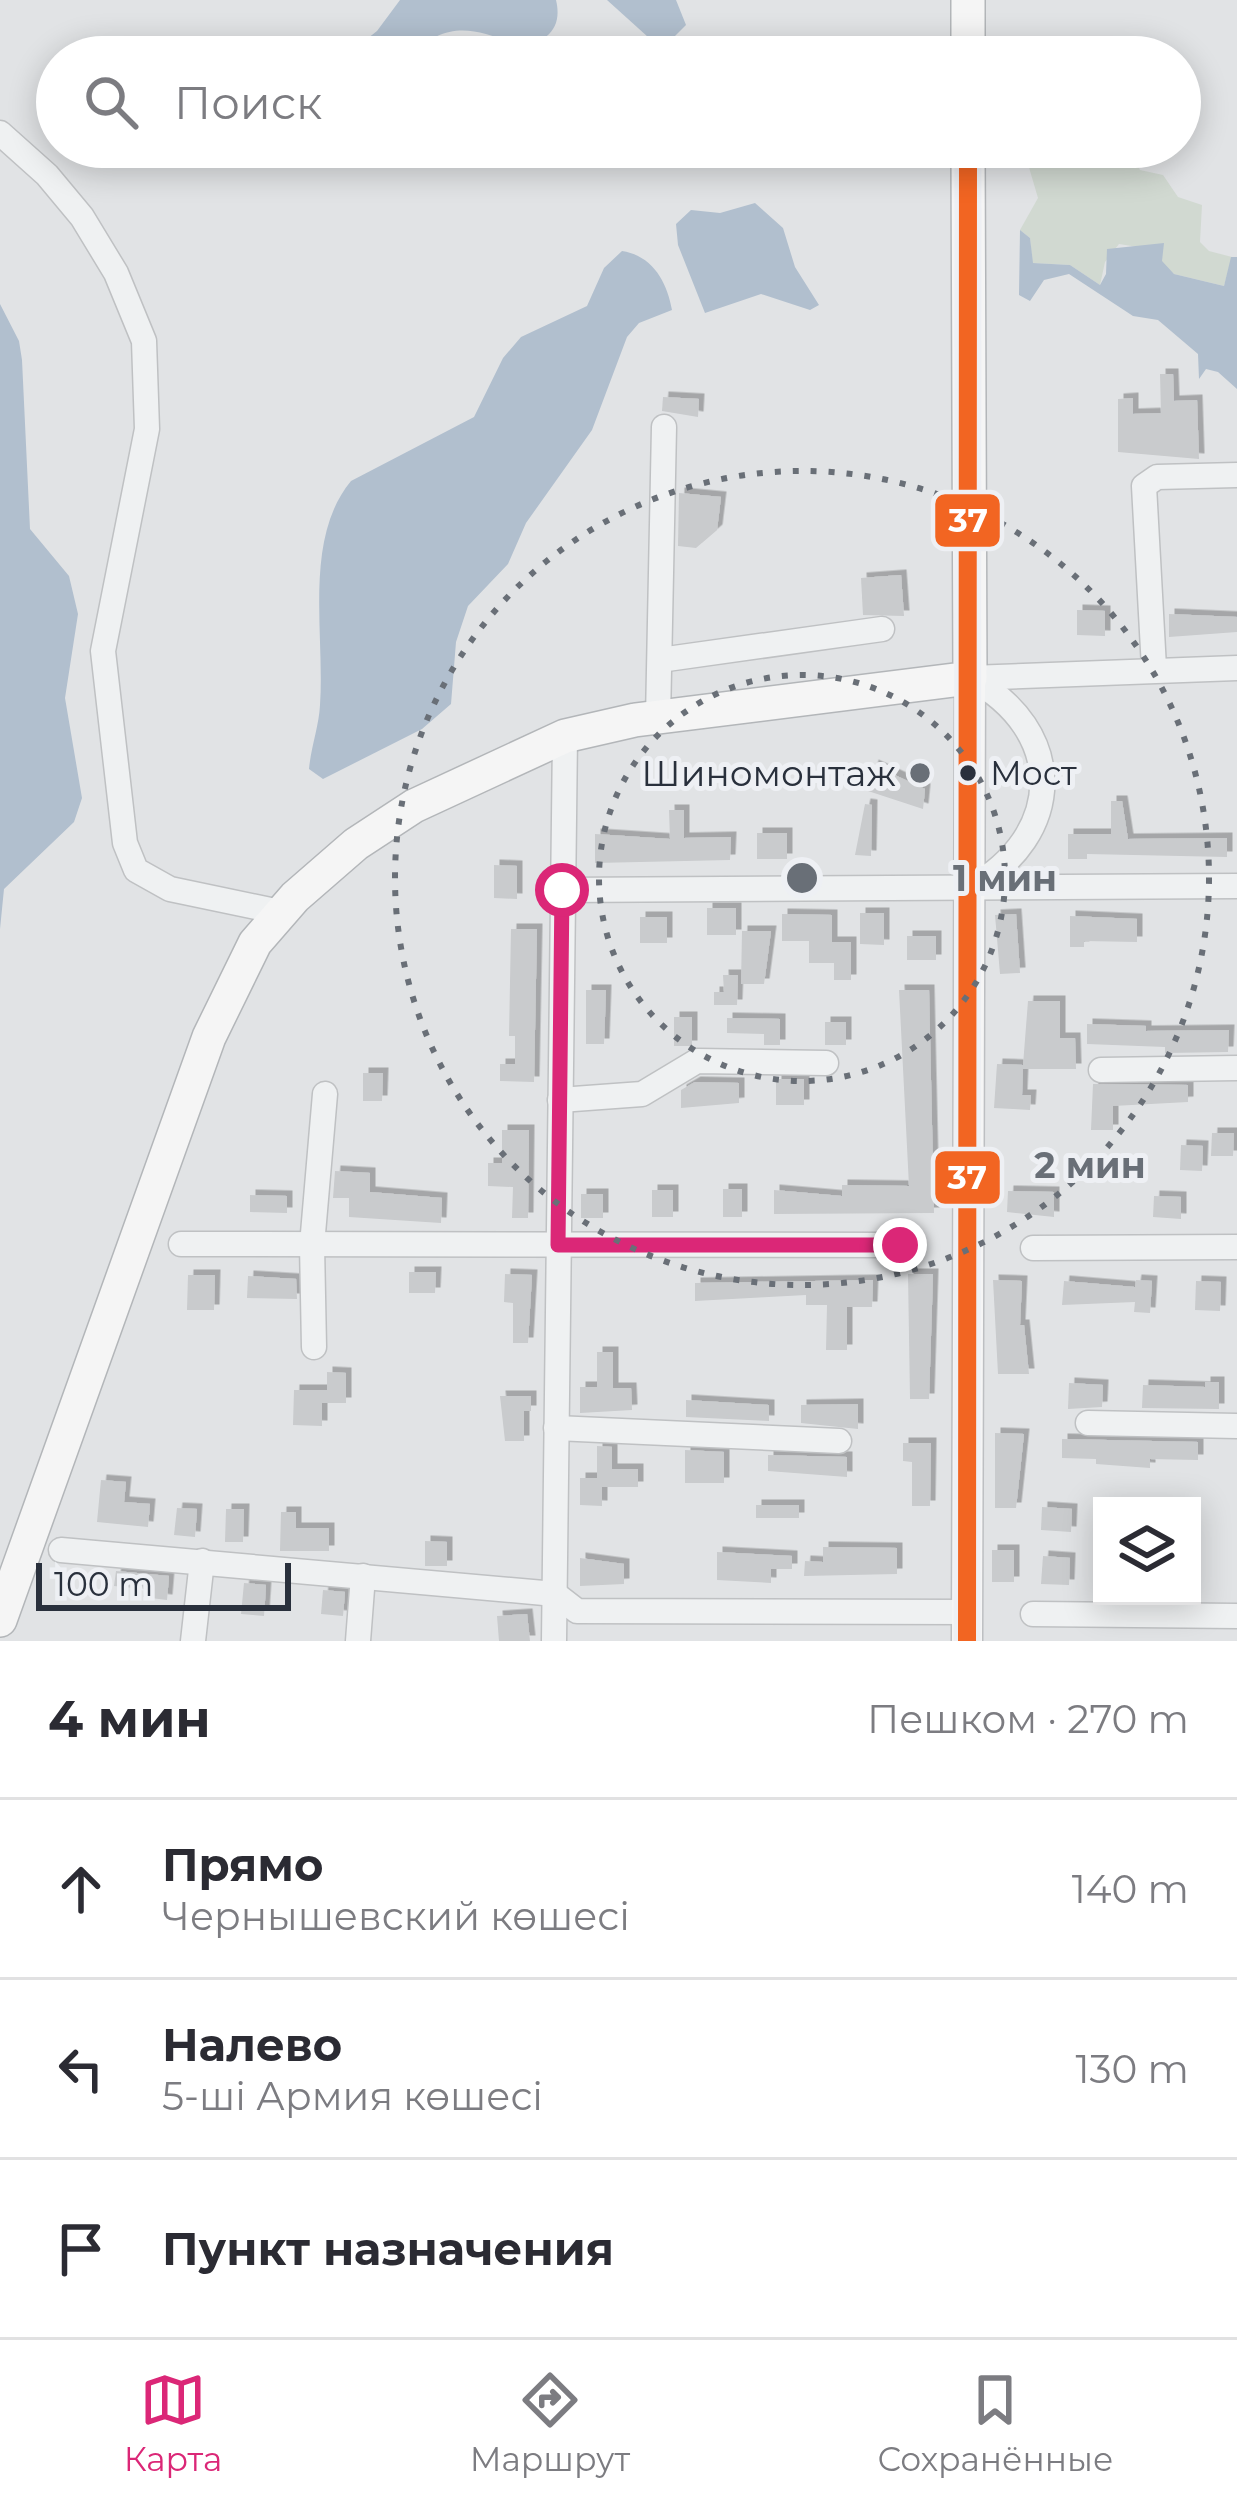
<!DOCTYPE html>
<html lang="ru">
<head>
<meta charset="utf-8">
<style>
	:root { --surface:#fff; --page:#f2f2f3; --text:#2b2b33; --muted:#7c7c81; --line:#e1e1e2; --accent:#db2777 }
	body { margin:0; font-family:Montserrat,sans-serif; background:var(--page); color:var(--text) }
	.controls { position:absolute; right:36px; bottom:36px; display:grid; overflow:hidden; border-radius:0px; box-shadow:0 6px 30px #0003 }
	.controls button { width:108px; height:108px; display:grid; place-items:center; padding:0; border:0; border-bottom:3px solid var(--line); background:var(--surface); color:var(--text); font:60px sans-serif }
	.scale { position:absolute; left:36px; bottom:30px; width:255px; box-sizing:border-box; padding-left:12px; border:6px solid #29303c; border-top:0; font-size:33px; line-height:42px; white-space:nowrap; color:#29303c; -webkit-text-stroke:9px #eef0f4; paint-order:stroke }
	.stop { position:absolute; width:36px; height:36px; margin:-27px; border:9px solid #db2777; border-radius:50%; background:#fff }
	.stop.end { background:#db2777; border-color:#fff; box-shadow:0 3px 12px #0008 }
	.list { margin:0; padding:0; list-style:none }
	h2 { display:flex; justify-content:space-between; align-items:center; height:156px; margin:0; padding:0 48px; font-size:51px }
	h2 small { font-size:39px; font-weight:400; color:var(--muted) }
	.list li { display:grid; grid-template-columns:78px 1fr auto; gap:36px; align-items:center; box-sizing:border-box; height:180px; padding:0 48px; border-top:3px solid var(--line) }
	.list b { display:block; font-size:45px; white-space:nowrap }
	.list p { margin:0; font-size:39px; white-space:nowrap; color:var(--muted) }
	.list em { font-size:39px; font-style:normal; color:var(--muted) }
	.icon { flex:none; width:66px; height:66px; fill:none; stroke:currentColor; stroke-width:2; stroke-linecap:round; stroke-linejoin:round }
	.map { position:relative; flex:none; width:1237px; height:1641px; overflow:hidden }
	.search { position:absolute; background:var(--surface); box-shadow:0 6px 30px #0003; left:36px; right:36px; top:36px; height:132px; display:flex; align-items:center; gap:30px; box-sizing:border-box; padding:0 42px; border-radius:66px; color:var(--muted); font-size:45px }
	.sheet { height:696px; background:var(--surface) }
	nav { display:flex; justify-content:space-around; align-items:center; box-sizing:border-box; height:168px; border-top:3px solid var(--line); background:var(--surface); font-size:33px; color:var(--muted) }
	nav a { display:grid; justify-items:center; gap:6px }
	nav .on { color:var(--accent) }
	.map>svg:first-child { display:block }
</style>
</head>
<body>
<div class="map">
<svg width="1237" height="1641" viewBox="0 0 1237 1641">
	<defs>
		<filter id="shadow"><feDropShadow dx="5.5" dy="-5.5" stdDeviation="0" flood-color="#0004"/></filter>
	</defs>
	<rect width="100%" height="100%" fill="#e1e3e5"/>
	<path fill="#d1d9d1" d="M1023,147H1130L1140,170L1163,175L1178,197L1202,205L1200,242L1209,251L1232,257L1224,286L1174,274L1144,248L1119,244L1105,262L1100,285L1070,265L1032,263L1030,238L1020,230L1038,198Z"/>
	<g fill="#b1bfce">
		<path d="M400,0H556C563,29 546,43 518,47C479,28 444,19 411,57H344L377,31Z"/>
		<path d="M607,0H676L686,25L670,41L648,37Z"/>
		<path d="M755,203L783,228L795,267L819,305L810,310L761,294L705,313L678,245L676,224L691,210L720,213Z"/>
		<path d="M1020,230L1030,238L1033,263L1070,265L1100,285L1106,274L1107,249L1164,243L1162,261L1174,274L1224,286L1231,257H1237V389L1218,372L1206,369L1199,379L1198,354L1158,320L1133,316L1069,274L1044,280L1030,301L1019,295Z"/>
		<path d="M622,251C653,256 667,282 672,310L639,323L627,337L592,430L526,523L508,564L468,606L456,642L451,704L422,729L323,779L309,769C311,747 319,726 320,705C325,634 303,539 351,481L474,417L503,358L521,337L587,306L604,268Z"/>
		<path d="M0,304L19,341L22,360L30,529L69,576L78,614L65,698L82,798L74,822L4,889L0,929Z"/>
	</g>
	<g fill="#c9cbcd" filter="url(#shadow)">
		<path d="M1160,374H1173L1174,401L1197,400L1199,459L1118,452V399L1133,398V414L1161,413Z"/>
		<path d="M663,397L699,399L698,417L662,411Z"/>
		<path d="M679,493L721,497L717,530L696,548L678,546Z"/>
		<path d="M901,575L904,616L863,615L861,578Z"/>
		<path d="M1077,610L1105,611V636L1077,635Z"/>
		<path d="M1169,614L1237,617V632L1169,637Z"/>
		<path d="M873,765L925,789L923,809L868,791Z"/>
		<path d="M1111,801H1122L1128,839L1227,838V857L1087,854V859H1068V834H1111Z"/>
		<path d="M865,804L872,805L871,856L855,855Z"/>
		<path d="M669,810H684V838L731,837L730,860L595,863V834L670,839Z"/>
		<rect x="757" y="833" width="30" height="26"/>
		<path d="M494,865L517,866V899L494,898Z"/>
		<rect x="707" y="908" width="29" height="27"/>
		<path d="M860,913H884V945L860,944Z"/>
		<path d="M782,914L832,915V942H851V980H834V963H809V941H782Z"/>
		<path d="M1016,914L1020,973L1000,974L995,915Z"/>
		<path d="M1070,916L1137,919V942L1084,941V947H1070Z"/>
		<rect x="640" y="917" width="27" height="26"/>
		<path d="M511,929H537L534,1082L500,1081V1064H515V1036H509Z"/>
		<path d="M742,931H771L764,984H741Z"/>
		<rect x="907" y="936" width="29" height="24"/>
		<path d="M723,975H738L737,1005H714V992H724Z"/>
		<path d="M586,990H606L604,1044H586Z"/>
		<path d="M899,990H929L934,1213L774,1214V1190L842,1196V1185L909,1186Z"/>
		<path d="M1028,1001H1060V1038H1075L1076,1069H1023L1022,1095H1031L1030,1110L994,1108L997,1064L1023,1065Z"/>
		<rect x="674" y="1017" width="18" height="29"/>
		<path d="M727,1018L780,1019V1045H764V1034L727,1033Z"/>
		<rect x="825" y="1022" width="21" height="23"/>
		<path d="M1087,1024L1146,1026V1031L1229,1030L1228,1052L1165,1053V1047L1087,1044Z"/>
		<path d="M363,1073H383L382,1101H363Z"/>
		<rect x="776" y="1079" width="28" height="26"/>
		<path d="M695,1082L739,1083V1103L681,1108V1090Z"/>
		<path d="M1093,1084L1188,1085V1102L1113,1106V1130H1091Z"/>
		<path d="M502,1130H529L528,1218H512L513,1187L488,1186V1163H502Z"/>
		<path d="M1212,1133H1234L1233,1156H1211Z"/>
		<path d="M1181,1145L1203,1146L1202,1171L1180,1170Z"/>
		<path d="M335,1171L370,1173V1192L442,1198L441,1223L349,1217V1198H333Z"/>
		<rect x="723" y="1189" width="19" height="28"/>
		<rect x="652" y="1190" width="21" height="27"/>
		<path d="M1008,1191L1054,1192V1217L1007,1212Z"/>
		<rect x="581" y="1194" width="22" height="24"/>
		<path d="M250,1195L287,1196V1213L250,1212Z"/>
		<path d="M1154,1196L1181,1197V1219L1153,1217Z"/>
		<path d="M409,1272H436L435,1293H409Z"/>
		<path d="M505,1274L532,1275L528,1343H513V1303L504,1302Z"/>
		<path d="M908,1274H933L929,1399H910Z"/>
		<path d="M188,1275H215L214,1310H187Z"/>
		<path d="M248,1276L296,1279L297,1299L247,1298Z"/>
		<path d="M873,1280L872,1307H847V1350H826L827,1305H806V1295L695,1301V1283Z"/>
		<path d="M993,1280L1022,1281L1020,1325H1024L1029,1374H998Z"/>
		<path d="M1136,1280L1152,1281L1150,1313L1134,1312L1135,1302L1062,1305L1064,1281L1135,1287Z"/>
		<path d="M1196,1281L1221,1282L1220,1311L1195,1310Z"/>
		<path d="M597,1352H613V1388H631L632,1410L580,1413V1387H597Z"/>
		<path d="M327,1372L346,1373V1403H322V1426L293,1425L294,1390H327Z"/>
		<path d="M1205,1382H1219V1409L1142,1408L1143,1385L1205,1387Z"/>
		<path d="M1069,1383L1103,1385L1102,1407L1068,1409Z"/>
		<path d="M500,1396H531V1411H524V1441H505Z"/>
		<path d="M686,1400L769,1405V1421L686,1417Z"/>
		<path d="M858,1404V1429L801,1423V1405Z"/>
		<path d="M995,1433L1024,1434L1016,1508H995Z"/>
		<path d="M1062,1439L1198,1442V1460L1150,1459V1468L1096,1464V1459L1062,1458Z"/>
		<path d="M903,1443H931L930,1506H912V1462L903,1461Z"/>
		<path d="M597,1446L612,1447V1469H638V1487H602V1506L580,1505V1478H597Z"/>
		<path d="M685,1450L724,1452V1483H685Z"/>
		<path d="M768,1455L847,1457V1477L768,1471Z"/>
		<path d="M101,1480L126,1482L124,1502L150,1504L148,1527L97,1522Z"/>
		<rect x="756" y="1505" width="43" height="13"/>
		<path d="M1042,1507L1072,1509L1071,1532L1041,1530Z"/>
		<path d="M177,1508L197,1509L195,1537L174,1535Z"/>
		<path d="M226,1509H244L243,1542H225Z"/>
		<path d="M281,1512H296V1528H329V1551H280Z"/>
		<path d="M425,1541L447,1542V1566H425Z"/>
		<path d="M823,1547L897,1548V1574L804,1576L805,1561L823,1562Z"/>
		<rect x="992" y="1550" width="22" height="32"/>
		<path d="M717,1552L792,1556V1569H771V1583L717,1580Z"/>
		<path d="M1043,1556L1070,1558L1069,1585L1041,1584Z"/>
		<path d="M580,1558L624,1564V1584L580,1586Z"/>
		<path d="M116,1571L169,1576L167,1600L143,1597L144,1589L114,1586Z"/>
		<path d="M244,1583L266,1585L264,1616L241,1614Z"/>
		<path d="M323,1590L345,1592L343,1616L321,1614Z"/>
		<path d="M527,1614L530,1641H499L497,1616Z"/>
	</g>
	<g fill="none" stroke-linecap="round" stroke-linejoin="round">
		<g stroke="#bfc1c3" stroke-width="27">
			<g id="minor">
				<path d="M0,133L47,175L82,217L116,273L144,341L147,429L103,651L125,843L136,870L170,889L280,912"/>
				<path d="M660,660L882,629"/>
				<path d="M1154,668L1144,486L1157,477L1237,475"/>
				<path d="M970,678C1067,730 1066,835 970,888"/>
				<path d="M970,678L1237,668"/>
				<path d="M658,719L664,427"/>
				<path d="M563,890L1237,886"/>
				<path d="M1101,1070L1237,1068"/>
				<path d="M560,1100L642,1094L697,1061L826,1063"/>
				<path d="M181,1244L900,1245"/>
				<path d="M1033,1248L1237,1247"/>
				<path d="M314,1347L312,1245L325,1094"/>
				<path d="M1088,1423L1237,1426"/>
				<path d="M556,1428L839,1441"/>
				<path d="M61,1550L555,1594L577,1611L968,1612"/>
				<path d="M1033,1614L1237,1616"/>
				<path d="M193,1641L202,1561"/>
				<path d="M358,1641L363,1576"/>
				<path d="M554,1641L565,736"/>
			</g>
		</g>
		<g stroke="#bdbfc2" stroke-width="33">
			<path id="major" d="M967,1641L970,678"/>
		</g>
		<g stroke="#b3b6b9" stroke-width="36">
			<g id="highway">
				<path d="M968,57V0"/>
				<path d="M0,1620L209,1037L255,943L295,897L356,844L414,806L565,736L635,720L970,678L968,147"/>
			</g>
		</g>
		<use href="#minor" stroke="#eff1f2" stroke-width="24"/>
		<use href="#major" stroke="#f5f5f5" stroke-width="30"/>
		<use href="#highway" stroke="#f5f5f5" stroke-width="33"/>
		<g stroke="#eef0f4" stroke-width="27">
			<path id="bus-1" d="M967,1641L968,147"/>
		</g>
		<use href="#bus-1" stroke="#f26522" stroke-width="18"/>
	</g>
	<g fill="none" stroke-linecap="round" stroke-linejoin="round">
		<path stroke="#db2777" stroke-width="15" d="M562,890L558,1245H900"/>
	</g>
	<g fill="none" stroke="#696f77" stroke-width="6" stroke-dasharray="6 12">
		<circle cx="802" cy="878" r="203"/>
		<circle cx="802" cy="878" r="407"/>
	</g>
	<circle fill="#696f77" stroke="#eef0f4" stroke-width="4.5" cx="920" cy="773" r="12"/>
	<circle fill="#29303c" stroke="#eef0f4" stroke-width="4.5" cx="968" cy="773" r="10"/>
	<g text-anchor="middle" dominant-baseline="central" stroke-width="10" stroke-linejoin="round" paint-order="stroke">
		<g font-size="33" fill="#29303c" stroke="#eef0f4" text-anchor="start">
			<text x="990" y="773">Мост</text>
		</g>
		<g font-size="36" fill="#29303c" stroke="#eef0f4" text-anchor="end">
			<text x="896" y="773">Шиномонтаж</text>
		</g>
	</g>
	<circle cx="802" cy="878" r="18" fill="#696f77" stroke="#eef0f4" stroke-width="6"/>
	<g font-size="36" text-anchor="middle" font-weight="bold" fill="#696f77" stroke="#eef0f4" stroke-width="10" stroke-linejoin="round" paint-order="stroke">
		<text x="1005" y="891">1 мин</text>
		<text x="1090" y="1178">2 мин</text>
	</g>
	<g stroke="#eef0f4" stroke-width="4.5">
		<rect x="933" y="492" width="69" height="57" rx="12" fill="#f26522"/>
		<rect x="933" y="1149" width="69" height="57" rx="12" fill="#f26522"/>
	</g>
	<g font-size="33" text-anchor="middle" font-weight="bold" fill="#fff">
		<text x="968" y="532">37</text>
		<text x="967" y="1189">37</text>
	</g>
</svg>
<div class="controls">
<button><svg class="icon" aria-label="layers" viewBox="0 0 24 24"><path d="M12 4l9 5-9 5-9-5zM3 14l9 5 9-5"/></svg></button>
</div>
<div class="scale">100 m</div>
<div class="stop" style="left:562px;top:890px"></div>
<div class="stop end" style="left:900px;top:1245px"></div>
<div class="search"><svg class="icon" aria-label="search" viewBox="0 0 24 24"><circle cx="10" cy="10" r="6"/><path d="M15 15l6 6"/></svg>Поиск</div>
</div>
<section class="sheet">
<h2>4 мин<small>Пешком · 270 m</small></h2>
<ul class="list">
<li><svg class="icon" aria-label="ahead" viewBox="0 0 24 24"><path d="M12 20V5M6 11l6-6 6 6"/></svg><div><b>Прямо</b><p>Чернышевский көшесі</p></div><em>140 m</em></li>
<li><svg class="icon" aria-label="left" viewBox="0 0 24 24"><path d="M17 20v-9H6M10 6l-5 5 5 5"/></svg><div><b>Налево</b><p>5-ші Армия көшесі</p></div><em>130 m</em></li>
<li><svg class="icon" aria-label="arrive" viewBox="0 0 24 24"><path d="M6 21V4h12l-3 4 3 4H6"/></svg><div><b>Пункт назначения</b></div></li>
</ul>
</section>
<nav>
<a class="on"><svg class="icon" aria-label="map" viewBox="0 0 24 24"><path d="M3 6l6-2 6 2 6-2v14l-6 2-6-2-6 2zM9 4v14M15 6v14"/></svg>Карта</a>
<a><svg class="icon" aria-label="directions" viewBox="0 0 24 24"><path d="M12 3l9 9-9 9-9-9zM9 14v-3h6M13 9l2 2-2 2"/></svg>Маршрут</a>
<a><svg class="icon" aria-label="saved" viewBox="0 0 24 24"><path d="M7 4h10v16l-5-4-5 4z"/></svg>Сохранённые</a>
</nav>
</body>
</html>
